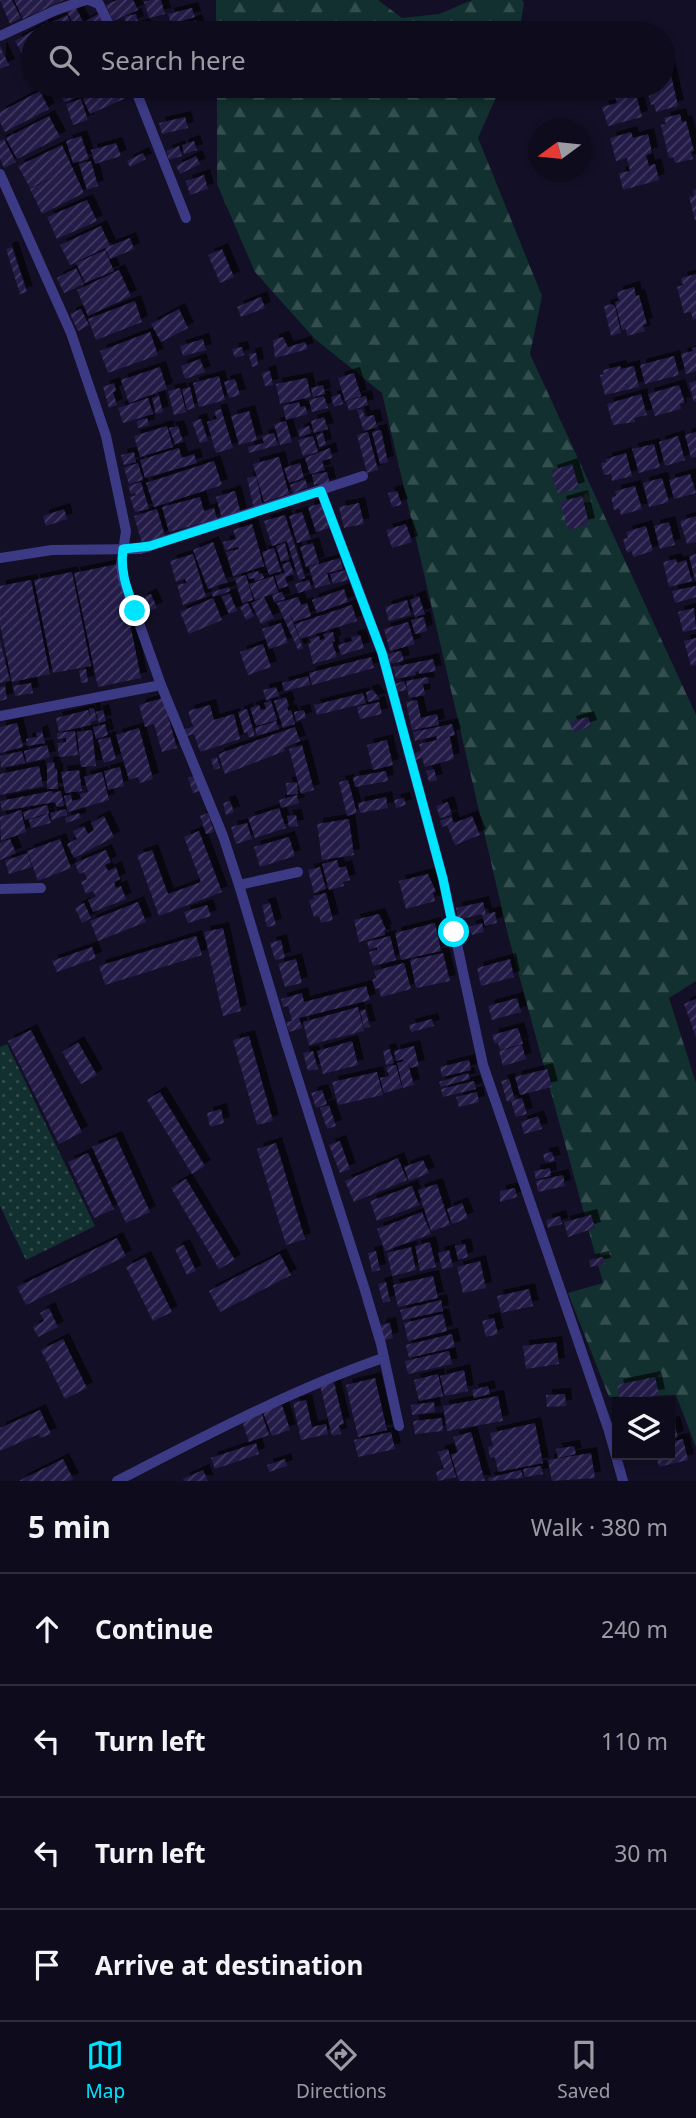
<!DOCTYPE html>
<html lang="en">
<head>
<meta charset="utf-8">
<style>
	:root { --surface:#0e0b1c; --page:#171425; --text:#f1f3f6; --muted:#9b9ba3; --line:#2e2b3b; --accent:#00e5ff }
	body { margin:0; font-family:"Noto Sans",sans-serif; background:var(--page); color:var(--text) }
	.controls { position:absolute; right:21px; bottom:21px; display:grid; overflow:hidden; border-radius:0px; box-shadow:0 4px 10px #0003 }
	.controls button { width:63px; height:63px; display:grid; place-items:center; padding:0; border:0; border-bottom:2px solid var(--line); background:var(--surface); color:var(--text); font:35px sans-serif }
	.compass { position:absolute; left:528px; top:119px; width:63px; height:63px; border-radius:50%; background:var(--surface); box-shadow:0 4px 10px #0003; rotate:255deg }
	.stop { position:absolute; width:21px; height:21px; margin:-16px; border:5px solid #00e5ff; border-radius:50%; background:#fff }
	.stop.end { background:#00e5ff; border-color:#fff; box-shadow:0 2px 7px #0008 }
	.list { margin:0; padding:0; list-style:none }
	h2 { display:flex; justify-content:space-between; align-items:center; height:91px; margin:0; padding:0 28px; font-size:30px }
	h2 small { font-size:23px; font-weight:400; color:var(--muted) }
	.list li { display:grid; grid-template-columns:46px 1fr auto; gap:21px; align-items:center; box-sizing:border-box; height:112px; padding:0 28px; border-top:2px solid var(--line) }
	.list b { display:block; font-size:26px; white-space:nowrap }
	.list em { font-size:23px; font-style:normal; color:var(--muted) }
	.icon { flex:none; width:38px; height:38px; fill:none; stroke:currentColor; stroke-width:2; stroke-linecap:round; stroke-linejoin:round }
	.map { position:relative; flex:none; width:696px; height:1481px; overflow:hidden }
	.search { position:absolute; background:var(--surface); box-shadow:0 4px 10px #0003; left:21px; right:21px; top:21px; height:77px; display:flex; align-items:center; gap:18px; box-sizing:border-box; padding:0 24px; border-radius:38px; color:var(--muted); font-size:26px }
	.sheet { height:539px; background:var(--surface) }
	nav { display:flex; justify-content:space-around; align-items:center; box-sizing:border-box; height:98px; border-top:2px solid var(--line); background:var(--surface); font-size:19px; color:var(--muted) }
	nav a { display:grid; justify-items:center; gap:4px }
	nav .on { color:var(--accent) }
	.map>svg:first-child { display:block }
</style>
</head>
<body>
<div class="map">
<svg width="696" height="1481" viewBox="0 0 696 1481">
	<defs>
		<pattern id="forest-firs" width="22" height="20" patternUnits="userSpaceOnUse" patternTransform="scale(1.75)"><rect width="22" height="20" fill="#12302f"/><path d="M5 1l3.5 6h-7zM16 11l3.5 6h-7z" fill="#344d4e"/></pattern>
		<pattern id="garden-dots" width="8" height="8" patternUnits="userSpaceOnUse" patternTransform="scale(1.75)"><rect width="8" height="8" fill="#12302f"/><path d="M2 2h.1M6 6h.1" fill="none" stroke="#344d4e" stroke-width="1.8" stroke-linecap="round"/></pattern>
		<pattern id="building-hatch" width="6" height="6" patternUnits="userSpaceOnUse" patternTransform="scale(1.75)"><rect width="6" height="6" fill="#241b47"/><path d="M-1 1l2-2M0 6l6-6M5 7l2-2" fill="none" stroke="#433b63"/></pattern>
		<filter id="shadow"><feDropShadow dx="6" dy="-6" stdDeviation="0" flood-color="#0009"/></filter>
	</defs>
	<rect width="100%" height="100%" fill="#130f26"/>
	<g fill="url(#forest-firs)">
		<path d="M216,0H378L402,18L439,14L472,0H522L524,3L519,33H216Z"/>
		<path d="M217,86H501L478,138L542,296L530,354L696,715V981L669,998L696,1083V1447L676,1395L609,1397L568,1293L603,1283L507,931L382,393L315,339L255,272L217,184Z"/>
	</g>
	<path fill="url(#garden-dots)" d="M7,1044L95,1226L26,1260L0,1206V1047Z"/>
	<g fill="url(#building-hatch)" filter="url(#shadow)">
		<path d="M0,0H12L21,18L10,24Z"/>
		<path d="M14,0H64L23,19Z"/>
		<path d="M117,0H133L138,10L113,21L106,5Z"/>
		<path d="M151,0H161L165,14L149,18L144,2Z"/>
		<path d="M76,8L89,33H78L67,12Z"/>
		<path d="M192,8L195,17L171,24L168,14Z"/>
		<path d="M98,14L108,33H91L84,22Z"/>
		<path d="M136,14L138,22L127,26L124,17Z"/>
		<path d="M67,15L76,33H55L50,23Z"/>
		<path d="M196,20L198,27L180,33H156Z"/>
		<path d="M50,23L53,33H44L41,25Z"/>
		<path d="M144,24L146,31L135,33L133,27Z"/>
		<path d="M38,28L40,33H33V64L29,66L15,41Z"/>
		<path d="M0,46L9,65L0,69Z"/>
		<path d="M666,53L678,106L656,112L654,104L651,105L646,86H663V54Z"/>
		<path d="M78,86H84L87,94L64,102L60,92Z"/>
		<path d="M114,86H121L126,98L90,114L83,99Z"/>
		<path d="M168,86H194L160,98L157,90Z"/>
		<path d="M597,86H634L642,117L608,126L602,107L617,103L614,93L600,97Z"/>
		<path d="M40,91L49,109L5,132L0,122V112Z"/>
		<path d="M81,99L88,120L73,125L66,104Z"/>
		<path d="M680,114L682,122L686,121L694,151L691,152L693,159L675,163L673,157L669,158L661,125L666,124L664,118Z"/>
		<path d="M49,116L60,137L17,159L6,138Z"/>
		<path d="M185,117L188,128L162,134L159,123Z"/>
		<path d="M631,132L633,138L648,134L652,153L646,155L649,166L655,164L659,180L623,190L619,173L630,171L627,158L616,161L610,138Z"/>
		<path d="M81,136L89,159L73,163L66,141Z"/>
		<path d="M4,139L16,162L4,168L0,159V141Z"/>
		<path d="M194,141L197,150L184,154L182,145Z"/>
		<path d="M116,143L121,156L95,164L91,150Z"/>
		<path d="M62,145L84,193L42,214L30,189L63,173L30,188L18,166Z"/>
		<path d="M179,146L182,156L169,160L166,151Z"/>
		<path d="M143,153L146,159L130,167L127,161Z"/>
		<path d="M196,156L200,164L180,174L176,166Z"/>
		<path d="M91,161L98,186L87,190L79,164Z"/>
		<path d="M204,175L208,189L190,195L186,181Z"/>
		<path d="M696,189V220H695L689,197L694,196L693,190Z"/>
		<path d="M87,200L97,221L57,239L47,217Z"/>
		<path d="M101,226L110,246L130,238L134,249L110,259L105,248L70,265L60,245Z"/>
		<path d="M12,247L27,292L20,294L6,249Z"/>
		<path d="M222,249L234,277L220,283L208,255Z"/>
		<path d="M105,250L114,271L85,283L76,263Z"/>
		<path d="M76,268L84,284L64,293L57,278Z"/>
		<path d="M119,270L131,296L88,316L77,290Z"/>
		<path d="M696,274V319L693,320L691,312L684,313L677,287L683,285L681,278Z"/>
		<path d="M634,287L636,296L639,295L647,324L643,325L645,331L627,336L626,329L622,330L615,302L619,301L617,292Z"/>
		<path d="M261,297L265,308L241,317L237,307Z"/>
		<path d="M135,301L142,322L96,340L88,319Z"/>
		<path d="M612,304L615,306L621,333L611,336L604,306Z"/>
		<path d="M81,309L89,325L78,331L70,314Z"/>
		<path d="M179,309L188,328L161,342L151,324Z"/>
		<path d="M150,332L158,355L108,373L100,351Z"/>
		<path d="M283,337L288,347L305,342L308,349L275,358L273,340Z"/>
		<path d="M203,339L206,350L183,356L180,346Z"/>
		<path d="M242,347L244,355L235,358L232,349Z"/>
		<path d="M696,347V371L686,374L681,354L693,351L692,348Z"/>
		<path d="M256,353L258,365L252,367L249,354Z"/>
		<path d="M674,356L679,375L645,384L640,365Z"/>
		<path d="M200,359L205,372L185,379L181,366Z"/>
		<path d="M620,366L621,369L634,366L639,387L605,395L600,375L604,374L603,370Z"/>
		<path d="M160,367L167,389L129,403L121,380Z"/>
		<path d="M270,371L273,385L265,386L262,373Z"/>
		<path d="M354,373L361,396L345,401L338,378Z"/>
		<path d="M219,376L225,400L199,407L193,383Z"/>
		<path d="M307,378L311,397L280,404L276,384Z"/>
		<path d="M235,379L240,395L229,398L224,382Z"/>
		<path d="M696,381V401L694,402L689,383Z"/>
		<path d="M114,383L116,391L113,392L117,405L109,408L103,387Z"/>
		<path d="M323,385L325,394L313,397L311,388Z"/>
		<path d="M679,385L685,403L680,404L681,409L655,416L648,394Z"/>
		<path d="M190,387L195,408L187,410L182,389Z"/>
		<path d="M180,388L186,412L174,415L168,391Z"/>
		<path d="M340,394L343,404L334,407L331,397Z"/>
		<path d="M641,394L647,415L634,418L635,422L613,425L607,404Z"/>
		<path d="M159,396L163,412L156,414L152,398Z"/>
		<path d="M324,396L328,408L312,412L309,400Z"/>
		<path d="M366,396L368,405L349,411L346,401Z"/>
		<path d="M148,398L153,414L123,423L118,408Z"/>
		<path d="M299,402L300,407L305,406L308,414L286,420L283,406Z"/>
		<path d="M221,409L233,448L216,453L207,422L217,419L214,411Z"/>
		<path d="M362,409L365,417L374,415L377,427L364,431L357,410Z"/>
		<path d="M249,411L257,440L239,445L231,416Z"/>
		<path d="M324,417L328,429L314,433L311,421Z"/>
		<path d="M147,418L149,425L138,428L137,421Z"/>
		<path d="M201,419L208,441L200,443L192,422Z"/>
		<path d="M286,421L292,442L280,445L274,424Z"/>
		<path d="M167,426L173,447L140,457L134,436Z"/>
		<path d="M178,426L183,441L175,444L169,428Z"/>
		<path d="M309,426L311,433L300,437L298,430Z"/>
		<path d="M381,430L388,462L380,464L372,432Z"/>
		<path d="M368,432L378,470L367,473L357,435Z"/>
		<path d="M696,432V457L691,458L685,435Z"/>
		<path d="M274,433L278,445L249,453L248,447L264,443L262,436Z"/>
		<path d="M323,433L326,445L319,447L316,435Z"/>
		<path d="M313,436L318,452L303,456L298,440Z"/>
		<path d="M678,436L685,460L665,466L659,442Z"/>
		<path d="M654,444L660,467L639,473L632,449Z"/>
		<path d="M179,448L182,458L194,454L197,463L145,478L140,460Z"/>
		<path d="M330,448L332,458L322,461L325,470L310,474L305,458Z"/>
		<path d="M134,452L136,462L124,465L121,455Z"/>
		<path d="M626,453L632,476L612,481L611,474L604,475L601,463L606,462V459Z"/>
		<path d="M279,457L289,494L264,502L253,464Z"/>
		<path d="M214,461L222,485L154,507L146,483Z"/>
		<path d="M138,463L143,480L129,484L124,468Z"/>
		<path d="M300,463L304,478L289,483L284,468Z"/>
		<path d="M572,464L579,488L558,494L551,471Z"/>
		<path d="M327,472L330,484L320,487L319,484L314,485L312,475Z"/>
		<path d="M690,474L696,493L674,499L669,480Z"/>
		<path d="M256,476L263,507L254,509L247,478Z"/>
		<path d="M662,478L669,502L649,507L643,483Z"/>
		<path d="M305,479L308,487L293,493L290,485Z"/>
		<path d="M141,482L149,509L135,512L130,497L136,495L135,493L131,494L128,486Z"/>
		<path d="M635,486L642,509L621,515L619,508L614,510L611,497L616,496L615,491Z"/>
		<path d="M235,491L241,514L222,519L216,497Z"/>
		<path d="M397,491L402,505L392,507L388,493Z"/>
		<path d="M582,496L589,524L568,530L560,502Z"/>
		<path d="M200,497L204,511L214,508L217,519L169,532L162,507Z"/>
		<path d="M323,503L331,524L328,525L329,528L316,532L308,507Z"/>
		<path d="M359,503L364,524L344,528L339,507Z"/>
		<path d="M64,509L67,519L46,526L43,516Z"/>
		<path d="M157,509L165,536L142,543L134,516Z"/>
		<path d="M302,512L311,539L297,543L289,516Z"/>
		<path d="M285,515L305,578L299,580L287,541L272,546L264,521Z"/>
		<path d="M696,516V542L687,544L680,521Z"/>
		<path d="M669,522L675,545L660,549L654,526Z"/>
		<path d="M252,524L264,566L233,576L226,552L239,549L238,547L225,550L223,542L236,539L233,530Z"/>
		<path d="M406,524L412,542L392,548L386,530Z"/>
		<path d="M646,526L653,551L633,557L632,551L627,553L623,539L628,538L626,532Z"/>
		<path d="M213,542L227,582L208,589L193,550Z"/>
		<path d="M285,543L289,559L281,562L276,546Z"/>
		<path d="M313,543L319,563L306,567L300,547Z"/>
		<path d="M274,548L281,571L269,575L262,552Z"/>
		<path d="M193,554L206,597L183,605L177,585L187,583L185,579L176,582L170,561Z"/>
		<path d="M696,554V580H695L689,556Z"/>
		<path d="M340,558L343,569L327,573L330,584L315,588L309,567Z"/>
		<path d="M676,559L677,563L686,560L692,581L669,587L663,562Z"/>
		<path d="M290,562L294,574L285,577L288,586L279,589L275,576L285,573L282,564Z"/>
		<path d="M118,564L141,678L98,687L74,573Z"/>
		<path d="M346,570L348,580L333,584L330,574Z"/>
		<path d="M258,571L259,574L262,573L264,578L255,581L254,578L249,579L247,574Z"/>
		<path d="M72,572L91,666L53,673L34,580Z"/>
		<path d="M246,575L253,600L242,603L235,578Z"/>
		<path d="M273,576L278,592L255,600L249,584Z"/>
		<path d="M31,580L50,674L12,682L0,625V586Z"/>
		<path d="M309,580L312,589L298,593L295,584Z"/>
		<path d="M696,586V597L675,603L672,591Z"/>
		<path d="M229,587L230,591L213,597L212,592Z"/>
		<path d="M344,589L348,602L317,613L312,600Z"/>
		<path d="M282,592L285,599L274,602L272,595Z"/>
		<path d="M151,594L157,608L147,612L141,599Z"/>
		<path d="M230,594L237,611L229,614L222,597Z"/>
		<path d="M419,596L425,614L415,617L410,600Z"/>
		<path d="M264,597L274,618L261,624L251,603Z"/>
		<path d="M298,597L301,605L307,603L311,616L294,622L289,612L303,648L298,650L277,603Z"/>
		<path d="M213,598L222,620L189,634L180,612Z"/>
		<path d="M407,600L411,615L389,621L385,607Z"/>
		<path d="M248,603L254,616L246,620L240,607Z"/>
		<path d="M352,605L357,621L300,639L295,624Z"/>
		<path d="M694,608L696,629L683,632L678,612Z"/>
		<path d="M424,617L427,631L415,634L411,620Z"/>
		<path d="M408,622L415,644L390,651L384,629Z"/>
		<path d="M281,623L288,643L269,649L262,629Z"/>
		<path d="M333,632L335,641L332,642L337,657L313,664L308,643H311L310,639L319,636L320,640L325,639L323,634Z"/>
		<path d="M360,635L364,648L341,655L338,645L352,641L351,637Z"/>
		<path d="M696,638V665L691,666L684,641Z"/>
		<path d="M0,640L10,681L0,683Z"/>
		<path d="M263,644L271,667L248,675L240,652Z"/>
		<path d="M401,651L404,661L389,664L387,654Z"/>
		<path d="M371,657L374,668L312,685L309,673Z"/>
		<path d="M433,659L436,671L419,674V671L415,672L416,675L396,679L393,667Z"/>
		<path d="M86,669L88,682L81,683L79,670Z"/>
		<path d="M308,676L310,685L284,691L282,683Z"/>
		<path d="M428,677L429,683L423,684L425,695L409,698L406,681Z"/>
		<path d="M404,681L407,690L397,692L395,684Z"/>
		<path d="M31,683L33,693L15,696L13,686Z"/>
		<path d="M5,686L7,699L0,701V687Z"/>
		<path d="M276,687L279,696L266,700L263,690Z"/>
		<path d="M373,690L380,699L368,702L366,692Z"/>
		<path d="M363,693L366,703L317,715L314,705Z"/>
		<path d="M286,697L289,706L287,707L288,711L291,710L295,724L283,728L274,701Z"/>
		<path d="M163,698L177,748L162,752L154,724L145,727L139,705Z"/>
		<path d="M417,700L421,718L437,714L439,725L412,730L406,702Z"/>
		<path d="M271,701L277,720L256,726L250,708L259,705L261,710L266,709L264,703Z"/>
		<path d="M379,702L382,714L360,719L357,707Z"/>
		<path d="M210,705L214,720L234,714L240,739L200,752L194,734L187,736L185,729L193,727L188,711Z"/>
		<path d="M94,708L97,720L91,722V725L59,732L56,718L88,710L91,717L89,709Z"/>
		<path d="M247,709L255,736L249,737L247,732L244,733L238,712Z"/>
		<path d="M103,710L106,721L99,723L96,712Z"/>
		<path d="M304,710L306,718L296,721L294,712Z"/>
		<path d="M588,717L591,726L573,732L570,722Z"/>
		<path d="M276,721L279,729L257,736L255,728Z"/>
		<path d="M17,723L23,747L0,753V727Z"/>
		<path d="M105,724L108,735L96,739L93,727Z"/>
		<path d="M452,724L455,735L440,739L450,737L454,759L425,767L422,758L416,760L414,753L421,751L419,744L437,740L436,736L415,741L413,732Z"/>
		<path d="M295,727L300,741L284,748L285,751L225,774L218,754Z"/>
		<path d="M139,728L153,779L140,783L138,777L129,780L116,735Z"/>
		<path d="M92,730L96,766L81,767L77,732Z"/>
		<path d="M42,731L45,743L27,746L26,739L37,737L36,733Z"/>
		<path d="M75,731L78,755L59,757L57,743L66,742V738L57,739V733Z"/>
		<path d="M110,737L116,759L104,763L98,740Z"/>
		<path d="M387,740L393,765L373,770L367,745Z"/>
		<path d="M47,745L50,757L27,763L24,751Z"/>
		<path d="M302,745L314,790L301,794L289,749Z"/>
		<path d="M22,751L25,763L1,768L0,756Z"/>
		<path d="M217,757L220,768L214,770L211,759Z"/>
		<path d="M54,762L55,769H57L58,789H47V763Z"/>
		<path d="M39,766L43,786L0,795V774Z"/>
		<path d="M120,767L124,786L108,790L104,771Z"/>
		<path d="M434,769L437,780L429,782L426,771Z"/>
		<path d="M79,770L82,791L65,793L61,772Z"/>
		<path d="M386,771L388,781L355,787L353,777Z"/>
		<path d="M102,772L109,800L68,812L64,796L71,795L72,801L81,799L80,794L88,792L84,777Z"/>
		<path d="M195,775L200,791L193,793L188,778Z"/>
		<path d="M348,780L357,813L347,816L339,782Z"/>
		<path d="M297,782L298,794L287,795L286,783Z"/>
		<path d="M52,791L53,793L61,791L64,806L57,807L55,802L2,811L0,801Z"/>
		<path d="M297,795L299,803L281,808L279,800Z"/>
		<path d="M386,797L388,808L360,813L358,803Z"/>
		<path d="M404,798L406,805L396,808L394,800Z"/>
		<path d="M230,801L234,812L226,815L223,803Z"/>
		<path d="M448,802L452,815L440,818L436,806Z"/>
		<path d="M47,805L49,813L25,820L23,812Z"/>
		<path d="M279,808L286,828L255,838L248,818Z"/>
		<path d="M66,809L67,815L52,820L50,813Z"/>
		<path d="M21,810L26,832L1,841L0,817Z"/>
		<path d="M79,813L81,818L66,823L65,818Z"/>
		<path d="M208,813L214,832L206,834L200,816Z"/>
		<path d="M48,814L51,823L31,828L29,820Z"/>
		<path d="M296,815L298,826L289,827L287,816Z"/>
		<path d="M104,816L114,837L74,858L67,844L77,839L73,831L84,826L88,834L94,830L91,823Z"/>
		<path d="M451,816L454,823L472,816L480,835L455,845L447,825L442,827L440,821Z"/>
		<path d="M349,819L354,855L322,860L317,824Z"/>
		<path d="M247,823L252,839L236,844L231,827Z"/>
		<path d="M199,831L222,892L159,916L137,855L152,850L168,894L201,882L184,837Z"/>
		<path d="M289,837L295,856L260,867L254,847Z"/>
		<path d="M10,839L16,853L0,860V843Z"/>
		<path d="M60,839L71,868L38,881L27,851Z"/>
		<path d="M106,850L111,862L105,865L108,871L116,867L120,879L114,882L116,888L121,886L126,899L93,912L88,900L96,897L93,891L86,894L81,882L87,879L84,872L79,874L75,863Z"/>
		<path d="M27,853L32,867L9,874L5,861Z"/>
		<path d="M337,860L339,868L346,866L350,880L343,882L344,886L329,890L322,864Z"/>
		<path d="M320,867L326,889L314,893L308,870Z"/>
		<path d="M428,874L436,892L433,893L435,901L406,909L399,881Z"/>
		<path d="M326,893L333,920L321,923L319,916L314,917L309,900L314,899L313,896Z"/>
		<path d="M138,902L146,922L98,941L90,921Z"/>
		<path d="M483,902L486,914L495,912L497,923L485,926L482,914L458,920L456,908Z"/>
		<path d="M84,903L91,918L82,923L75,908Z"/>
		<path d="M270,903L276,925L267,927L262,905Z"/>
		<path d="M207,905L211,916L188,923L184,912Z"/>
		<path d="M379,914L386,930L384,931L385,935L359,942L354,920Z"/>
		<path d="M435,923L441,951L401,960L395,933Z"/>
		<path d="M482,923L484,932L472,935L469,927Z"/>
		<path d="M223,928L241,1011L223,1016L204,932Z"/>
		<path d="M196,936L202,955L105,985L99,966Z"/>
		<path d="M390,936L396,960L373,966L369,952L377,950V947L369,949L367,942Z"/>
		<path d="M281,940L285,958L275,960L270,943Z"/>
		<path d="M92,947L96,958L57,972L52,961Z"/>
		<path d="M443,953L450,981L416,988L410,960Z"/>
		<path d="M296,959L302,983L285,987L278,964Z"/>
		<path d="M510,959L514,977L481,986L477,968Z"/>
		<path d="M404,963L411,989L381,997L379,988L375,989L372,979L376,978L374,971Z"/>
		<path d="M366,986L370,1000L299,1018L302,1028L289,1032L286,1022L292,1021L288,1006L283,1007L281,999L302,993L304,1002Z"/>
		<path d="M517,998L521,1012L492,1020L488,1006Z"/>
		<path d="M696,999V1037L684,1004Z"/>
		<path d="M358,1007L364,1031L309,1045L303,1022Z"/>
		<path d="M365,1009L370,1027L364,1028L360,1011Z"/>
		<path d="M432,1019L434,1026L411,1032L409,1025Z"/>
		<path d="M518,1028L523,1044L500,1050L498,1043L495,1044L492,1035Z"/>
		<path d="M31,1030L82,1132L59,1144L8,1041Z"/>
		<path d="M249,1036L273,1121L257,1125L233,1040Z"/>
		<path d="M352,1041L358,1065L323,1074L317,1051Z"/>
		<path d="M78,1042L97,1075L81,1084L62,1052Z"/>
		<path d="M522,1045L526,1059L503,1066L499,1051Z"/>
		<path d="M414,1046L419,1066L410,1068L407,1060L414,1085L403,1088L397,1063L404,1061L403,1059L396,1061L394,1051Z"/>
		<path d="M390,1049L394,1063L386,1065L383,1051Z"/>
		<path d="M313,1051L318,1069L308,1071L303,1053Z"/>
		<path d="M469,1060L471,1070L442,1077L440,1067Z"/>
		<path d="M396,1065L402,1088L384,1093L380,1078L389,1076L386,1067Z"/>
		<path d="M547,1069L552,1087L520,1095L515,1077Z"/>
		<path d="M377,1072L383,1095L338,1105L332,1082Z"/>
		<path d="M468,1073L470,1079L441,1087L439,1082Z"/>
		<path d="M509,1079L515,1100L522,1098L527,1114L516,1117L511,1101L507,1102L501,1081Z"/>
		<path d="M474,1081L476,1089L443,1097L441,1089Z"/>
		<path d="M322,1090L327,1104L316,1108L311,1093Z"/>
		<path d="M160,1092L205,1166L192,1174L147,1100Z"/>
		<path d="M477,1092L479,1102L459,1107L456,1097Z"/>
		<path d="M329,1105L336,1126L327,1129L320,1108Z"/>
		<path d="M221,1109L224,1123L210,1127L207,1113Z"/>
		<path d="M538,1116L542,1129L524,1134L521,1122Z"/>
		<path d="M116,1137L150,1212L126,1223L92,1147Z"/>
		<path d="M340,1141L350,1169L340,1173L329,1145Z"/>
		<path d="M276,1143L305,1239L286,1245L257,1149Z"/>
		<path d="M552,1152L555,1161L545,1162L543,1154Z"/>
		<path d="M88,1153L114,1209L94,1218L68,1162Z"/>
		<path d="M398,1158L407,1180L354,1202L345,1181Z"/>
		<path d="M423,1160L429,1173L409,1181L404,1167Z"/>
		<path d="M550,1168L551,1176L536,1179L534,1171Z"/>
		<path d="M563,1175L565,1186L538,1192L536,1181Z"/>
		<path d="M186,1179L235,1260L219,1269L171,1188Z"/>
		<path d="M437,1184L450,1225L431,1231L418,1190Z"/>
		<path d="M412,1186L419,1205L377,1221L370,1201Z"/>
		<path d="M515,1188L517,1197L500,1202V1191Z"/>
		<path d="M462,1203L468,1218L452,1224L447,1209Z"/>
		<path d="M422,1212L431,1234L385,1251L377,1229Z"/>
		<path d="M591,1215L595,1228L568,1237L564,1222Z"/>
		<path d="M560,1216L562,1224L548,1228L546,1220Z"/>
		<path d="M117,1238L126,1256L26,1305L17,1287Z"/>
		<path d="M430,1242L436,1267L420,1271L415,1246Z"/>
		<path d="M465,1244L468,1257L458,1260L455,1246Z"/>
		<path d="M184,1245L196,1271L187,1275L175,1249Z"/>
		<path d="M411,1247L416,1270L392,1276L387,1253Z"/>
		<path d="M449,1250L453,1267L442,1269L438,1253Z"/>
		<path d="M376,1251L380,1270L372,1272L368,1253Z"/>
		<path d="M280,1254L291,1275L220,1312L209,1291Z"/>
		<path d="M145,1257L172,1312L153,1321L126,1267Z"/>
		<path d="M603,1257L605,1264L590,1267L589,1260Z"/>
		<path d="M480,1261L486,1288L463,1293L457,1267Z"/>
		<path d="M433,1276L438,1298L398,1307L393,1285Z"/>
		<path d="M386,1282L390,1301L383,1303L378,1284Z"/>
		<path d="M529,1289L533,1306L501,1313L497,1296Z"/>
		<path d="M441,1300L443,1311L403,1320L400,1310Z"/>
		<path d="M49,1308L58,1327L38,1337L33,1327L44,1321L40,1313Z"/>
		<path d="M443,1314L447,1331L408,1341L404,1323Z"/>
		<path d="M494,1318L498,1334L486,1337L482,1321Z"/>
		<path d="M390,1323L393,1338L383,1341L380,1325Z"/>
		<path d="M452,1334L455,1347L409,1358L406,1345Z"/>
		<path d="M63,1339L87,1388L65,1399L41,1350Z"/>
		<path d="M556,1342L559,1364L526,1369L523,1346Z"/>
		<path d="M449,1351L452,1364L408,1374L405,1361Z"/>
		<path d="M464,1370L468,1391L445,1396L440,1376Z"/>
		<path d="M438,1374L443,1396L419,1401L414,1380Z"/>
		<path d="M655,1377L659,1395L621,1402L617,1385Z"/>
		<path d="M375,1378L387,1430L358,1437L346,1385Z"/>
		<path d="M334,1382L344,1424L339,1425L341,1434L332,1436L320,1385Z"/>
		<path d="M488,1386L490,1394L474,1398L472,1390Z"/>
		<path d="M565,1394L566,1406L547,1407L546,1395Z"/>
		<path d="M498,1396L503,1421L447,1431L443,1406Z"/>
		<path d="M306,1400L312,1427L326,1424L328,1434L301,1440L293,1403Z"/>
		<path d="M434,1402L435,1412L412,1415L411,1405Z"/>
		<path d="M282,1405L290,1430L272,1436L263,1412Z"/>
		<path d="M40,1410L51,1434L40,1438L39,1434L0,1451V1428Z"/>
		<path d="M262,1414L269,1435L249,1442L242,1421Z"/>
		<path d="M442,1418L443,1431L415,1434L413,1421Z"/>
		<path d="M674,1422L678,1437L670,1440V1423Z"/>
		<path d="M535,1423L543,1463L498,1472L495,1457L490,1458L488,1447L493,1446L490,1433Z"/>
		<path d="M391,1432L395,1449L358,1457L354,1440Z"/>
		<path d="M471,1432L485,1481H459L451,1455L458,1452L453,1437Z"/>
		<path d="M683,1439L688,1460L659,1467L657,1460L670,1457V1442Z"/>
		<path d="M256,1443L259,1454L215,1469L211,1458Z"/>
		<path d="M574,1446L576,1454L558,1458L556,1449Z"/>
		<path d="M448,1449L456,1477L438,1481L436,1472L444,1469L438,1452Z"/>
		<path d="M591,1453L595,1478L552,1481L548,1460Z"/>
		<path d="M63,1459L73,1479L69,1481H19Z"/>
		<path d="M285,1459L287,1466L269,1472L267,1465Z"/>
		<path d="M541,1466L543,1474L525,1477L523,1469Z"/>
		<path d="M203,1470L208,1481H184L183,1479Z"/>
		<path d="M521,1470L523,1478L489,1481L488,1478Z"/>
	</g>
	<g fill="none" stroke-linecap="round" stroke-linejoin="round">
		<g stroke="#3d3a85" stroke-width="10">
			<path d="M89,0L99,4L113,33"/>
			<path d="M0,36L56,10L86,0"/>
			<path d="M134,86L186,218"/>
			<path d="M0,174L71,333L106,436L126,531L121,565L123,578L161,685L223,836L239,885L286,1042L364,1287L381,1344L399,1426"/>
			<path d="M321,491L382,653L443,879L483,1065L608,1428L623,1481"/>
			<path d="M0,558L52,550L140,549L363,476"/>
			<path d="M0,716L161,685"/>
			<path d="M239,885L298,872"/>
			<path d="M0,889L41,888"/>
			<path d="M117,1481C203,1437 291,1390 383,1358"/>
		</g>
	</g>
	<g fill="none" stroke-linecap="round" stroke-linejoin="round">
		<path stroke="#00e5ff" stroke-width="9" d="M135,611C127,589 120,572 123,549L150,546L321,491L382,653L443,879L454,932"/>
	</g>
</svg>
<div class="controls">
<button><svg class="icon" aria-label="layers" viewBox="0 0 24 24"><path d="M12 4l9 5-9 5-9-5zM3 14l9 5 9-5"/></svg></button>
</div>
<svg class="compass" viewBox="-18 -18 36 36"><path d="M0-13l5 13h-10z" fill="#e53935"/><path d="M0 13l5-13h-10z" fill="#9b9ba3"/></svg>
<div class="stop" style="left:454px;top:932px"></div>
<div class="stop end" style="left:135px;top:611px"></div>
<div class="search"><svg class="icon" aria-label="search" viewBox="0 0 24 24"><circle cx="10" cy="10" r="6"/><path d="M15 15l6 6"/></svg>Search here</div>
</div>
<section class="sheet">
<h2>5 min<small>Walk · 380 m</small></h2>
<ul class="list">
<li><svg class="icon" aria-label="ahead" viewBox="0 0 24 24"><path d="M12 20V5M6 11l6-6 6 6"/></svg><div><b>Continue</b></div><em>240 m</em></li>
<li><svg class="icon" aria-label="left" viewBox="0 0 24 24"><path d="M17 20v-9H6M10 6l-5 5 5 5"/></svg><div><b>Turn left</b></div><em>110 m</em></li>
<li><svg class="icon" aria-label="left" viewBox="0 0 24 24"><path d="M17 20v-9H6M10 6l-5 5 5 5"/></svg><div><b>Turn left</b></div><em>30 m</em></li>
<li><svg class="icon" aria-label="arrive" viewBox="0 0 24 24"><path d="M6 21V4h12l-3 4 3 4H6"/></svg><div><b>Arrive at destination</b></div></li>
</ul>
</section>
<nav>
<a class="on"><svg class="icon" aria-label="map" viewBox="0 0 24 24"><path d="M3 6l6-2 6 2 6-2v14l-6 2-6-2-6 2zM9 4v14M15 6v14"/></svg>Map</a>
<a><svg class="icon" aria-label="directions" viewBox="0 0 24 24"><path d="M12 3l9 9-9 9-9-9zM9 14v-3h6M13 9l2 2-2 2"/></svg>Directions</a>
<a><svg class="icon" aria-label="saved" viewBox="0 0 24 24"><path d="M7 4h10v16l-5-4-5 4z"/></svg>Saved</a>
</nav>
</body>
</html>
